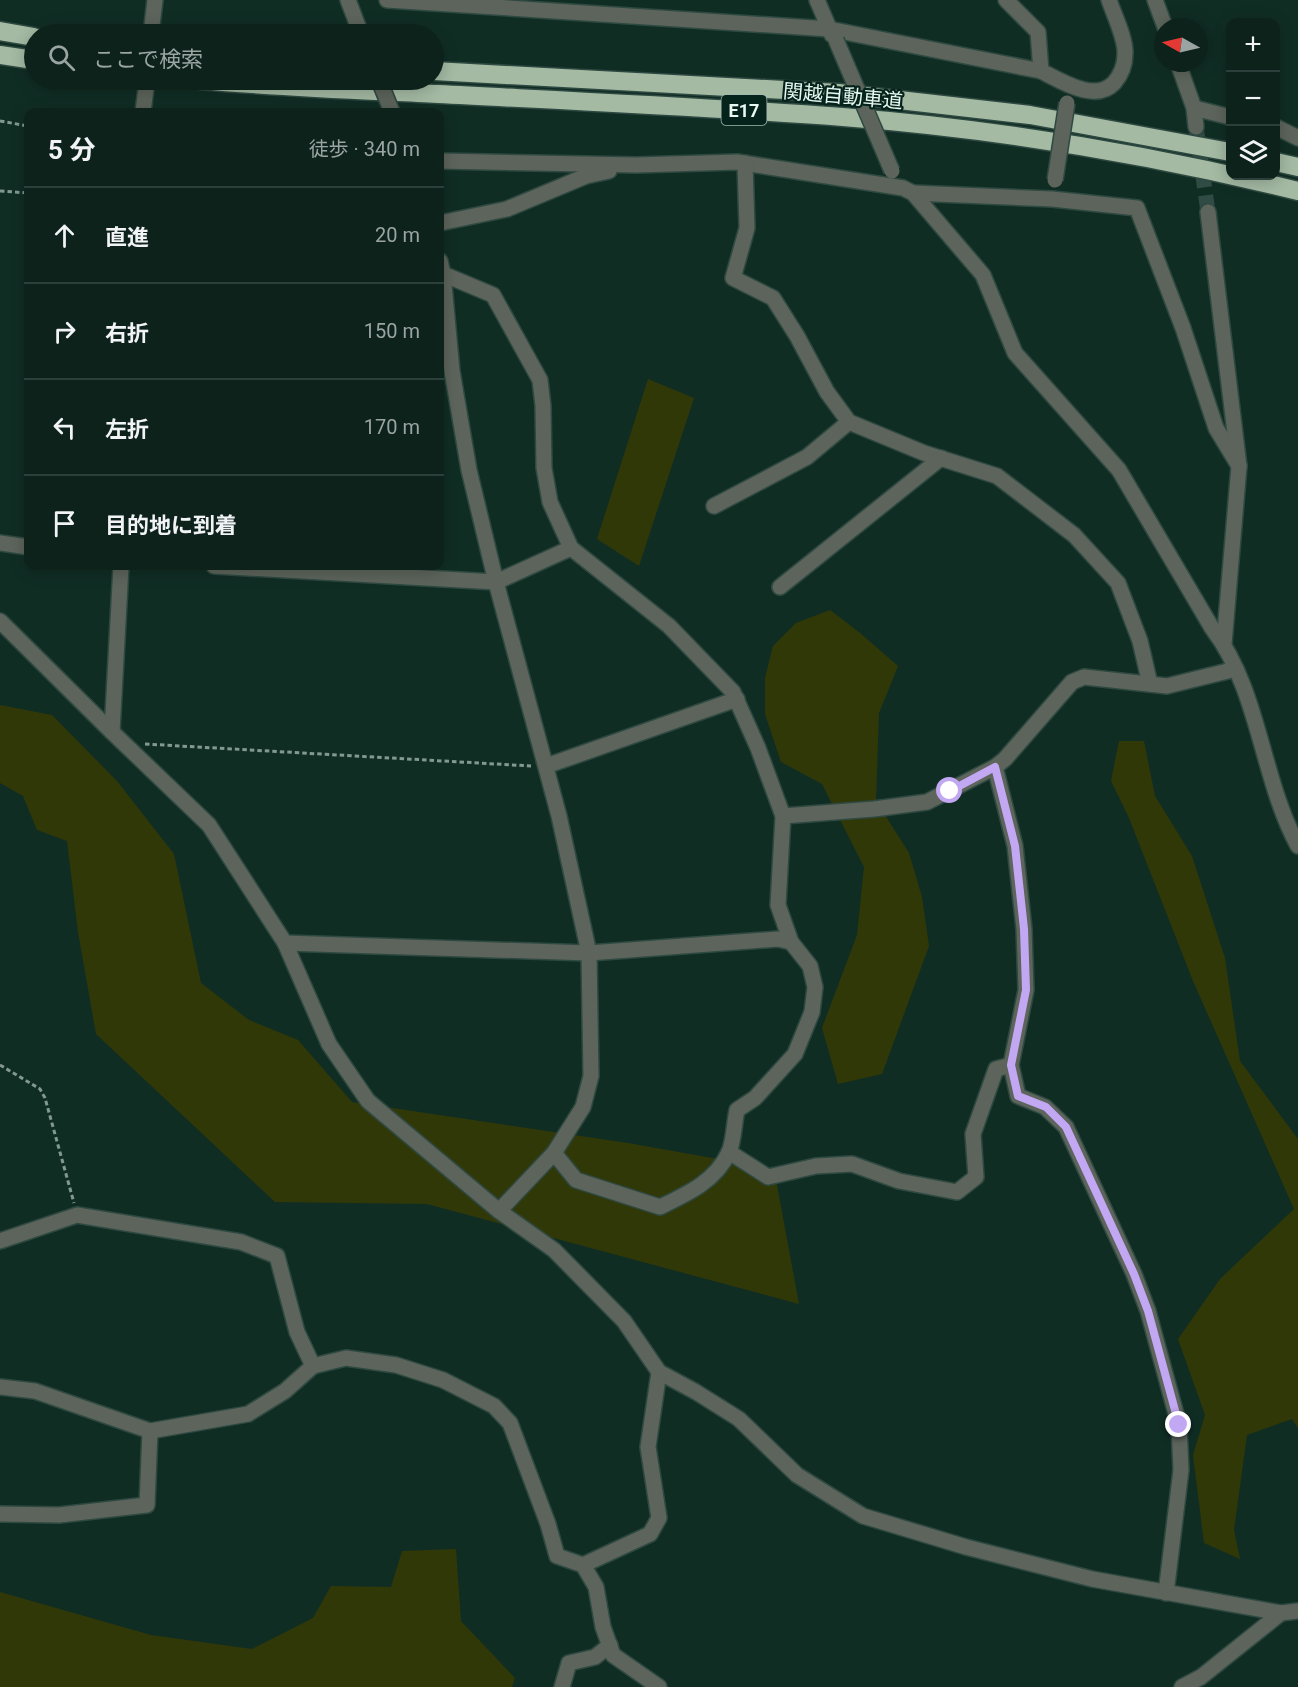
<!DOCTYPE html>
<html lang="ja">
<head>
<meta charset="utf-8">
<style>
	:root { --surface:#0c221b; --page:#1a2f28; --text:#f1f3f6; --muted:#9aa4a3; --line:#2c3f3a }
	body { margin:0; font-family:Roboto,"Noto Sans JP",sans-serif; background:var(--page); color:var(--text) }
	.controls { position:absolute; right:18px; top:18px; display:grid; overflow:hidden; border-radius:12px; box-shadow:0 3px 15px #0003 }
	.controls button { width:54px; height:54px; display:grid; place-items:center; padding:0; border:0; border-bottom:2px solid var(--line); background:var(--surface); color:var(--text); font:30px sans-serif }
	.compass { position:absolute; left:1154px; top:18px; width:54px; height:54px; border-radius:50%; background:var(--surface); box-shadow:0 3px 15px #0003; rotate:278deg }
	.stop { position:absolute; width:18px; height:18px; margin:-14px; border:4px solid #c2a7f2; border-radius:50%; background:#fff }
	.stop.end { background:#c2a7f2; border-color:#fff; box-shadow:0 2px 6px #0008 }
	.list { margin:0; padding:0; list-style:none }
	h2 { display:flex; justify-content:space-between; align-items:center; height:78px; margin:0; padding:0 24px; font-size:26px }
	h2 small { font-size:20px; font-weight:400; color:var(--muted) }
	.list li { display:grid; grid-template-columns:39px 1fr auto; gap:18px; align-items:center; box-sizing:border-box; height:96px; padding:0 24px; border-top:2px solid var(--line) }
	.list b { display:block; font-size:22px; white-space:nowrap }
	.list em { font-size:20px; font-style:normal; color:var(--muted) }
	.icon { flex:none; width:33px; height:33px; fill:none; stroke:currentColor; stroke-width:2; stroke-linecap:round; stroke-linejoin:round }
	.map { position:relative; flex:none; width:1298px; height:1687px; overflow:hidden }
	.search { position:absolute; background:var(--surface); box-shadow:0 3px 15px #0003; left:24px; top:24px; width:420px; height:66px; display:flex; align-items:center; gap:15px; box-sizing:border-box; padding:0 21px; border-radius:33px; color:var(--muted); font-size:22px }
	.panel { position:absolute; background:var(--surface); box-shadow:0 3px 15px #0003; left:24px; top:108px; width:420px; height:462px; border-radius:12px }
	.map>svg:first-child { display:block }
</style>
</head>
<body>
<div class="map">
<svg width="1298" height="1687" viewBox="0 0 1298 1687">
	<rect width="100%" height="100%" fill="#102d24"/>
	<g fill="#313808">
		<path d="M648,379L694,398L639,566L597,539Z"/>
		<path d="M830,610L860,633L898,666L879,713L876,801L909,853L922,897L929,946L882,1074L838,1084L822,1028L857,935L864,867L822,784L781,762L765,714V678L773,646L796,623Z"/>
		<path d="M0,705L52,715L117,781L174,854L201,983L249,1020L298,1040L352,1102L628,1143L774,1169L799,1304L427,1204L275,1202L96,1034L78,932L67,841L37,830L23,796L0,783Z"/>
		<path d="M1119,741H1144L1155,796L1192,856L1225,958L1240,1061L1298,1139V1428L1292,1419L1247,1435L1234,1530L1240,1559L1204,1543L1193,1455L1205,1415L1178,1339L1220,1279L1294,1209L1193,981L1129,818L1111,781Z"/>
		<path d="M456,1549L461,1621L515,1678L512,1687H0V1592L151,1635L252,1649L313,1618L331,1586L391,1587L402,1551Z"/>
	</g>
	<g fill="none" stroke-linecap="round" stroke-linejoin="round">
		<path stroke="#304b43" stroke-width="15" stroke-dasharray="15 8" stroke-linecap="butt" d="M1196,127L1208,212"/>
		<g stroke="#2e4941" stroke-width="18">
			<g id="minor">
				<path d="M348,0L361,34"/>
				<path d="M387,0L829,29L1041,71C1061,81 1095,103 1114,83C1121,75 1125,65 1125,54C1126,39 1114,15 1109,0"/>
				<path d="M817,0L832,35"/>
				<path d="M1006,0L1038,32L1041,71"/>
				<path d="M1155,0L1165,27"/>
				<path d="M151,34L155,0"/>
				<path d="M1178,63L1194,108L1196,127"/>
				<path d="M1194,108L1230,117"/>
				<path d="M143,112L147,80"/>
				<path d="M1276,127L1298,138"/>
				<path d="M440,161L636,165L737,162L903,188L913,193L983,275L1015,353L1119,470L1212,628C1260,691 1261,778 1298,846"/>
				<path d="M745,163L747,228L733,278L773,298L797,336L827,392L849,422L924,453L997,476L1074,535L1118,583L1140,641L1150,684"/>
				<path d="M913,193L1052,199L1137,208L1183,328L1216,428L1239,466"/>
				<path d="M1208,212L1239,466L1224,644"/>
				<path d="M440,223L507,209L586,176L609,171"/>
				<path d="M440,261L443,274L493,295L540,380L543,406L544,468L550,502L571,548L669,626L733,692L758,748L783,816L778,905L791,942L810,966L815,987L812,1012L795,1054L755,1098L737,1110C734,1123 734,1141 729,1152C716,1181 687,1194 660,1207L576,1180L554,1153"/>
				<path d="M443,274L452,371L469,470L496,582L559,816L589,953L591,1076L583,1107L554,1153L499,1211"/>
				<path d="M714,506L807,457L849,422"/>
				<path d="M0,543L28,547"/>
				<path d="M214,566L496,582L571,548"/>
				<path d="M780,587L941,458"/>
				<path d="M0,621L112,732L209,825L285,943L329,1044L368,1101L499,1211L554,1250L624,1321L659,1372L696,1392L739,1419L797,1475L863,1516L966,1547L1092,1579L1281,1613"/>
				<path d="M112,732L121,566"/>
				<path d="M546,766L737,699"/>
				<path d="M995,767L1015,846L1024,929L1026,990L1011,1065L1018,1096L1045,1107L1066,1127L1134,1274L1148,1311L1179,1425L1181,1470L1166,1593"/>
				<path d="M783,816L874,809L927,802L995,767L1005,759L1072,682L1084,677L1167,686L1236,669"/>
				<path d="M285,943L589,953L778,939L791,942"/>
				<path d="M729,1152L768,1177L816,1166L852,1164L899,1181L957,1192L976,1177L973,1134L996,1069L1011,1065"/>
				<path d="M0,1241L77,1215L241,1242L277,1256L297,1332L313,1366"/>
				<path d="M0,1387L35,1391L150,1431L248,1414L285,1391L313,1366L346,1358L396,1365L443,1380L494,1406L510,1423L548,1524L557,1556L583,1565L596,1587L603,1627L613,1655L659,1687"/>
				<path d="M0,1514L59,1515L147,1505L150,1431"/>
				<path d="M583,1565L650,1534L659,1518L648,1447L659,1372"/>
				<path d="M562,1687L569,1663L595,1657L610,1645"/>
				<path d="M1182,1687L1201,1677L1281,1613L1298,1611"/>
			</g>
		</g>
		<g stroke="#2e4941" stroke-width="21">
			<g id="highway">
				<path d="M0,31L34,37"/>
				<path d="M0,55L34,60"/>
				<path d="M434,71L838,93L1030,115L1230,152"/>
				<path d="M200,80C279,87 359,90 438,94C573,101 708,107 843,117C996,129 1149,154 1298,191"/>
				<path d="M1276,162L1298,167"/>
			</g>
		</g>
		<g stroke="#829991" stroke-width="3" stroke-dasharray="4.5 3" stroke-linecap="butt">
			<path d="M0,121L28,126"/>
			<path d="M0,191L28,193"/>
			<path d="M145,744L531,766"/>
			<path d="M0,1065L40,1089L45,1098L74,1203"/>
		</g>
		<use href="#minor" stroke="#5c645b" stroke-width="15"/>
		<use href="#highway" stroke="#a4baa3" stroke-width="18"/>
		<g stroke="#2e4941" stroke-width="18" stroke-linecap="butt">
			<g id="minor-bridge">
				<path d="M836,40L892,171"/>
				<path d="M379,80L392,112"/>
				<path d="M1055,180L1067,103"/>
			</g>
		</g>
		<use href="#minor-bridge" stroke="#5c645b" stroke-width="15"/>
	</g>
	<g fill="none" stroke-linecap="round" stroke-linejoin="round">
		<path stroke="#c2a7f2" stroke-width="8" d="M950,791L995,767L1015,846L1024,929L1026,990L1011,1065L1018,1096L1046,1107L1066,1127L1134,1274L1148,1311L1179,1425"/>
	</g>
	<g text-anchor="middle" dominant-baseline="central" stroke-width="4.5" stroke-linejoin="round" paint-order="stroke">
		<rect fill="#05231b" stroke="#a3b8b1" stroke-width="1.5" x="721.5" y="95" width="45" height="30" rx="4.5"/>
		<g font-size="18" font-weight="bold" fill="#e7f8f1">
			<text x="744" y="110">E17</text>
		</g>
		<g font-size="20" fill="#e7f8f1" stroke="#05231b">
			<text transform="translate(843 96) rotate(5)">関越自動車道</text>
		</g>
	</g>
</svg>
<div class="controls">
<button>+</button>
<button>−</button>
<button><svg class="icon" aria-label="layers" viewBox="0 0 24 24"><path d="M12 4l9 5-9 5-9-5zM3 14l9 5 9-5"/></svg></button>
</div>
<svg class="compass" viewBox="-18 -18 36 36"><path d="M0-13l5 13h-10z" fill="#e53935"/><path d="M0 13l5-13h-10z" fill="#9aa4a3"/></svg>
<div class="stop" style="left:950px;top:791px"></div>
<div class="stop end" style="left:1179px;top:1425px"></div>
<div class="search"><svg class="icon" aria-label="search" viewBox="0 0 24 24"><circle cx="10" cy="10" r="6"/><path d="M15 15l6 6"/></svg>ここで検索</div>
<section class="panel">
<h2>5 分<small>徒歩 · 340 m</small></h2>
<ul class="list">
<li><svg class="icon" aria-label="ahead" viewBox="0 0 24 24"><path d="M12 20V5M6 11l6-6 6 6"/></svg><div><b>直進</b></div><em>20 m</em></li>
<li><svg class="icon" aria-label="right" viewBox="0 0 24 24"><path d="M7 20v-9h11M14 6l5 5-5 5"/></svg><div><b>右折</b></div><em>150 m</em></li>
<li><svg class="icon" aria-label="left" viewBox="0 0 24 24"><path d="M17 20v-9H6M10 6l-5 5 5 5"/></svg><div><b>左折</b></div><em>170 m</em></li>
<li><svg class="icon" aria-label="arrive" viewBox="0 0 24 24"><path d="M6 21V4h12l-3 4 3 4H6"/></svg><div><b>目的地に到着</b></div></li>
</ul>
</section>
</div>
</body>
</html>
